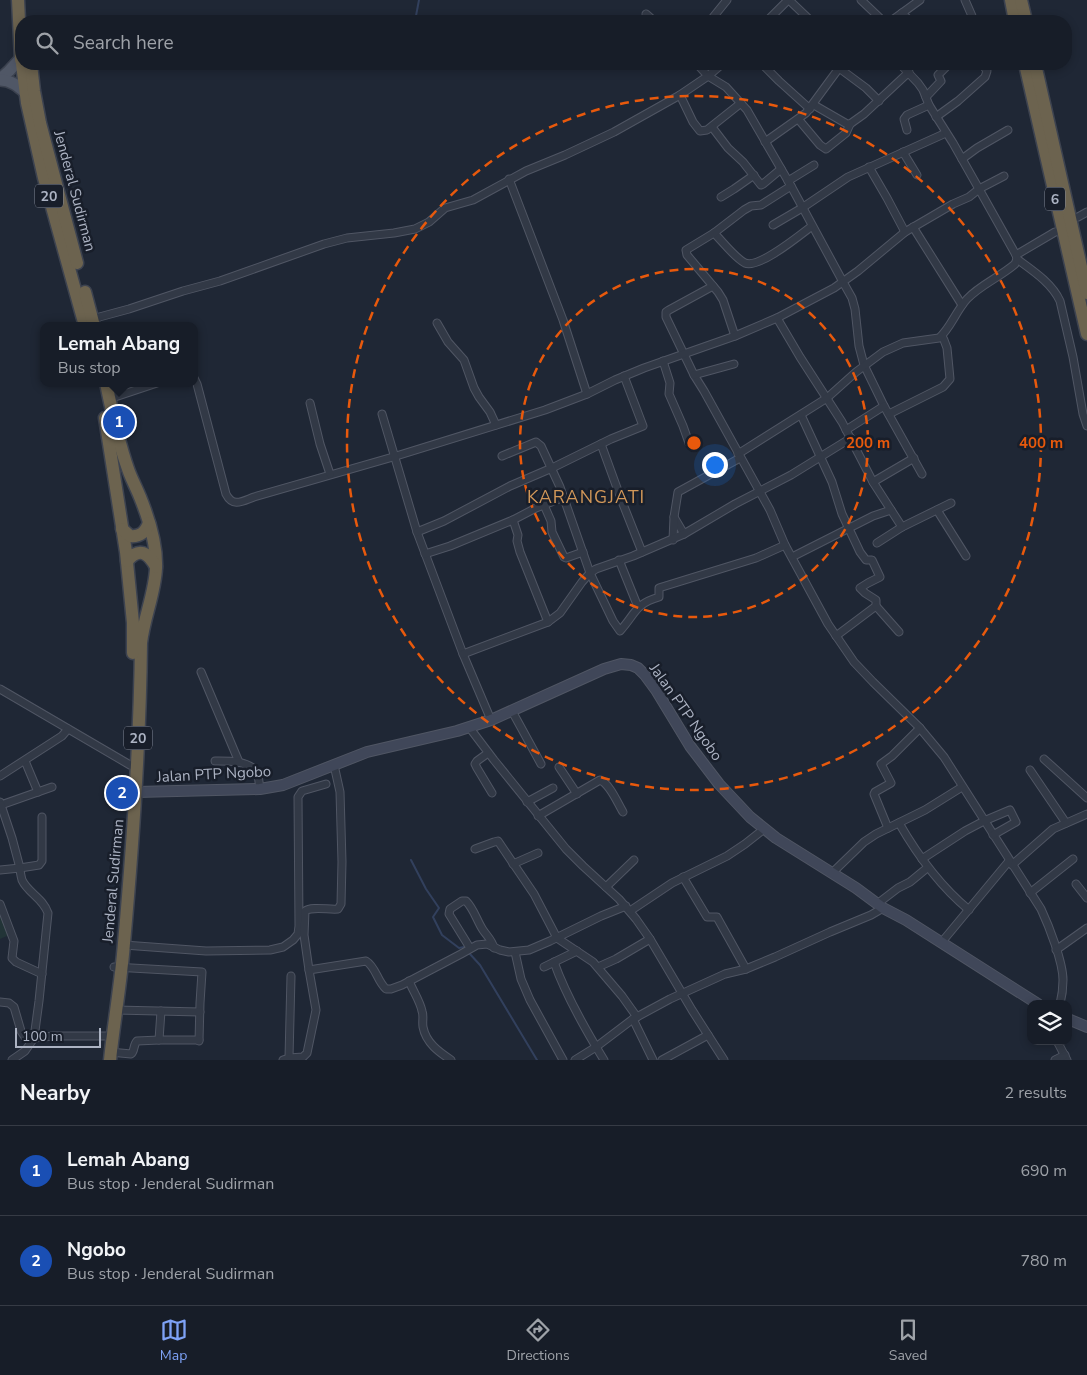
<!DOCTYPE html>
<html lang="en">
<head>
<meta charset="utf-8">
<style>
	:root { --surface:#171d28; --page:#242a34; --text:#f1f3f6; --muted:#9ea2a8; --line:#363b45; --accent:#7ea2f6 }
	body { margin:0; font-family:"Nunito Sans",sans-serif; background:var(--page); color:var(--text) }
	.controls { position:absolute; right:15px; bottom:15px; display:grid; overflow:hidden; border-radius:10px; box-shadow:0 2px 8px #0003 }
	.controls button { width:45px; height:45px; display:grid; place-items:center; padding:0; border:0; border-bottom:1px solid var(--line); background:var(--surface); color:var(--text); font:25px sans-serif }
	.scale { position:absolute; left:15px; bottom:12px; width:86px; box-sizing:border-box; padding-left:5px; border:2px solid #acb3c3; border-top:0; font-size:14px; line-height:18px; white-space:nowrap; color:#acb3c3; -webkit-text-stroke:4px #181e2a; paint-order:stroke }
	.you { position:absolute; left:714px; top:464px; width:18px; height:18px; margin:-12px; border:4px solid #fff; border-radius:50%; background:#1a73e8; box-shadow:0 0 0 8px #1a73e833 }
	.badge { display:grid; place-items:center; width:32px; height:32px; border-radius:50%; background:var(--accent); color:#fff; font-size:16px; font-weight:700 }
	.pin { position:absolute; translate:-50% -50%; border:2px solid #fff; box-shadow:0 1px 5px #0006 }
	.popup { position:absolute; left:40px; top:322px; width:158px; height:65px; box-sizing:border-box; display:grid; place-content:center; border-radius:10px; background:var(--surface); filter:drop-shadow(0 1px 4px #0005); font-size:16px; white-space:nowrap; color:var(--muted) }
	.popup b { font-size:19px; color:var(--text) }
	.popup::after { content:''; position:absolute; left:50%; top:100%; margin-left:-10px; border:10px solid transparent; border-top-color:var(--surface) }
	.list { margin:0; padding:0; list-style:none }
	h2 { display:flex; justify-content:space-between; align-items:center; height:65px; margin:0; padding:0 20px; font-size:21px }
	h2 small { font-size:16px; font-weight:400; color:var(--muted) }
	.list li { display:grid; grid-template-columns:32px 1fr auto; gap:15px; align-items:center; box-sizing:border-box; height:90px; padding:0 20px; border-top:1px solid var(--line) }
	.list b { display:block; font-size:19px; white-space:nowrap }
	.list p { margin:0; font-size:16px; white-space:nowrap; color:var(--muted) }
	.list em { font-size:16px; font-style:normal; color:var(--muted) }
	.icon { flex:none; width:28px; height:28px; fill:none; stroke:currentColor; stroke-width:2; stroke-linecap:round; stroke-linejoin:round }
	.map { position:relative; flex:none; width:1087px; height:1060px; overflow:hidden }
	.search { position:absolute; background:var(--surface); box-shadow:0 2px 8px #0003; left:15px; right:15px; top:15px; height:55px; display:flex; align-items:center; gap:12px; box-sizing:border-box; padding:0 18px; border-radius:20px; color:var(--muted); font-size:19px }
	.sheet { height:245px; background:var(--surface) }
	nav { display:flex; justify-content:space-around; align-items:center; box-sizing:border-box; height:70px; border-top:1px solid var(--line); background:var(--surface); font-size:14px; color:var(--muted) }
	nav a { display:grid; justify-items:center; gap:2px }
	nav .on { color:var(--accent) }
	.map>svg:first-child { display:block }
</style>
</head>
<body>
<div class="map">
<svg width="1087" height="1060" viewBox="0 0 1087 1060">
	<rect width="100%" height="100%" fill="#1f2735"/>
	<path fill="#223437" d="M0,910L9,935L0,939Z"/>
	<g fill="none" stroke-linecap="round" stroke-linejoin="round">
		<g stroke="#32405d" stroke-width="2">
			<path d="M415,21L419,0"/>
			<path d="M405,69L411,64"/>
			<path d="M411,860L426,889L439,908L433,917L442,935L459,948L464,947L466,949"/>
			<path d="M469,953L480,965L537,1060"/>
		</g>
		<g stroke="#505664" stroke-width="9">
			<g id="street">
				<path d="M789,0L811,21"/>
				<path d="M861,0L883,21"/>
				<path d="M965,0L972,16L970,21"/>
				<path d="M902,13L910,21"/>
				<path d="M646,14L654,21"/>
				<path d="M710,21L727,0"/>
				<path d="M767,21L788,0"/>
				<path d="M891,21L920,0"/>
				<path d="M697,64L708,76L726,87L747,110L791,186L843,282L852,298L855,309L859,346L864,365L884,406L922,474"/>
				<path d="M762,64L779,81L810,109"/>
				<path d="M839,68L866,88L879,101"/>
				<path d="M680,95L693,122L700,131L707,130L741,103"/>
				<path d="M926,97L941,81L938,75L946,67L944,64"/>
				<path d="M814,105L847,124H850L864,114L909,72"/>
				<path d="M936,117L958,101L985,77L987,71L982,64"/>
				<path d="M799,120L820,145L826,149L846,133L850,124"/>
				<path d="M712,127L728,148L743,162L761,185L763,184L781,169"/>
				<path d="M907,130L904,119L907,115L929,105"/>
				<path d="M765,142L806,113L842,64"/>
				<path d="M903,152L917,175"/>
				<path d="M962,159L977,148L1008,130"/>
				<path d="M869,167L887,198L905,232"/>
				<path d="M509,179L563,320L587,394"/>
				<path d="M788,181L814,165"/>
				<path d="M721,197L734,189L754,175"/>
				<path d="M1078,217L1087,212"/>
				<path d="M773,225L802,208L848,177L946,133"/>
				<path d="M913,227L962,305"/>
				<path d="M714,233C723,242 735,258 745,263C759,269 800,235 812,226"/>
				<path d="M1016,255L1055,232"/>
				<path d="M1017,259C1032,270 1052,283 1060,301L1073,357L1083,414L1087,426"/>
				<path d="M713,286L669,310L666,312V317L694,375L704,391L770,510L785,545L828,624L854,662L873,682L919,727L944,757L1041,909C1049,926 1063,962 1063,980C1063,988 1062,996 1060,1004"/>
				<path d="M777,318L800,357L842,422L873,482L902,527L951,503"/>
				<path d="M92,319L129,309L183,291L220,281L324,244L347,238L394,233L415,229L429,222L445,208L473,200L526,171L565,155L614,132L680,95L708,76L722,64"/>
				<path d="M437,323L448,342L464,360L474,388L479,397L490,412L496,425"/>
				<path d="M735,336L723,300L718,292L687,255L686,250L714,233L744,210L751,206L761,205L791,186"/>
				<path d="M663,361L670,383L669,394L683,426L689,443L693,446L697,444"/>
				<path d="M694,375L734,364"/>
				<path d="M194,378L197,384L226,494C233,508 243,501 254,497L393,457L545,410L587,394L615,380L644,368L735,336L777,318L834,288L858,271L905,232L953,204L969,197L979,189L953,143L929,105L923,90L918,83L900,64"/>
				<path d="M109,399L157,383"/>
				<path d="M310,403L320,444L330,474"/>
				<path d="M382,414L417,532L463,654L491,720"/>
				<path d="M889,414L943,387L950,379L947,348L944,340L942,336"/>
				<path d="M801,415L832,482L842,514L860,552L866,560H872L880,577L868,583L860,588L865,593L876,600V606L836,636"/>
				<path d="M846,430L884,406"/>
				<path d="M601,444L621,499L642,552"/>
				<path d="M738,454L827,398L856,372L883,352L903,343L939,338C950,329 956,311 967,299C980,285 1000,277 1015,264L1017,259L1016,255L979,189L1004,176"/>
				<path d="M502,456L536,442L541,446L560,487L590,573L613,621L620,631C636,613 635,604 659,597V588L662,587L756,558L785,545"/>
				<path d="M873,482L914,458"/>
				<path d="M544,505L551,521L552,532L564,557L566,558L583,552"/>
				<path d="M937,510L966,556"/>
				<path d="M674,517L684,534"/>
				<path d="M513,520L518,535L517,541L520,552L548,622"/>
				<path d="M417,532L444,521L510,486L552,468L611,439L643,426L624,376"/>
				<path d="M673,540L674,517L678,492L740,458"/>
				<path d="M877,543L902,527"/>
				<path d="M425,554L450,546L513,520L536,508L564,497"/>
				<path d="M792,557L873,516L891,510"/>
				<path d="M619,560L638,607"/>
				<path d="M876,606L899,632"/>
				<path d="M463,654L548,622L560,613L582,582L590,573L596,569L633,556L684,534L735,504L791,475L851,438"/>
				<path d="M201,672L239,762"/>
				<path d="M0,689L130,765"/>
				<path d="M512,711L541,764"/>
				<path d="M469,727L494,760L566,849L583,866L619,899L636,919L650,939L692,1010L724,1060"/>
				<path d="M488,753L477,761L475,764L477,768L492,793"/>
				<path d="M1044,759L1087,798"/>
				<path d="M25,761L38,792"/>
				<path d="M215,761C226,761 250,760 257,773C259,777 259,784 260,789"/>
				<path d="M559,767L577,794"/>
				<path d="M1030,770L1066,823"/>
				<path d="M0,776L62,736L68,729"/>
				<path d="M0,802L1,805L52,787"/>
				<path d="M527,802L553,788"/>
				<path d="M1,805L12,838L20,868L39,865L42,861V817"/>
				<path d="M538,816L600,780C610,784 617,802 623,812"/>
				<path d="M899,823C918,856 940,886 969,910"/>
				<path d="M888,828L874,794L875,792L891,783L881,764L892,756L920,728"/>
				<path d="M475,849L494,842L498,841L534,894L557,938L593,962L622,996L637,1017"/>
				<path d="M922,859L965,831L984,821L1010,810L1016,822L993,835"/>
				<path d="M513,864L538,853"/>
				<path d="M1012,865L1053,829L1087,814"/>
				<path d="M0,870L20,868C20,872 21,876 22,880C28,893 43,898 48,913L39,1001L34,1038L25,1051L12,1060"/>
				<path d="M832,873L864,842L876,834L925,810L962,787"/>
				<path d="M683,877L707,917H717L718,919L746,969"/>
				<path d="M1076,884L1087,898"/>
				<path d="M606,887L634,860"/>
				<path d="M1030,893L1073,859"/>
				<path d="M0,904L14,941L12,958L16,962L42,974"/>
				<path d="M877,904L898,888L910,882L927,868"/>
				<path d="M630,911L672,883L727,856L745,844L764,829"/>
				<path d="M941,943L1009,861"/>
				<path d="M124,945L206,951L270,950L283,947L293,940L298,934L299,926L298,797L302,791L326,784"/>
				<path d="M470,948L449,914L450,909L462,901H466C474,909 477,921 483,930C487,936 492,940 494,948"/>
				<path d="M1056,950L1087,928"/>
				<path d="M515,952L521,979L530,1000L563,1060"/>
				<path d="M554,962C566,996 585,1029 604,1060"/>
				<path d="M114,967L202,972L200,1003L199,1041"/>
				<path d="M544,967L577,951"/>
				<path d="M598,967L616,959L650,939"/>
				<path d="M309,970L304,935L305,911C312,906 329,910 338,909L341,904L342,862L340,792L334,765"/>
				<path d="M409,981C413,991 420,1001 422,1011C424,1016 422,1021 423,1027C426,1043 439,1052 451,1060"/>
				<path d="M0,1002L9,1003L14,1007L21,1031L25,1037L34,1038L53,1036H106"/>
				<path d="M116,1010L200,1012"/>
				<path d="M161,1011L159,1040H199"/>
				<path d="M633,1019L653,1060"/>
				<path d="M1057,1041L1067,1060"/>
				<path d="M110,1052L131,1054C135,1051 133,1045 137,1041L159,1040"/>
				<path d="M289,1058L291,976"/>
				<path d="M283,1060L289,1058L303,1057L307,1053L316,1010L309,970L366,961C376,967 377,981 386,989H391L402,985L461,954L477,945L487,944L500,950L509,952L529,950L550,941L601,916L626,906"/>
				<path d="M575,1060L596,1047L633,1019L670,999L725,974L746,969L775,957L830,932L871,915L883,908"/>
				<path d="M662,1060L708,1035"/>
				<path d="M1055,1060L1065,1055"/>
			</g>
		</g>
		<g stroke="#505664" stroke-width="12">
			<g id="secondary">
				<path d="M137,792L260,789L283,785L367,752L457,731L491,720L604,669L621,664L631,665L638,668L645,675L656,690L690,746L719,784L750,817L776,838L856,888L883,908L906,920L1038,1004"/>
				<path d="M1068,1019L1087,1027"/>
			</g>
		</g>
		<g stroke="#3c424f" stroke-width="14">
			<g id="primary">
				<path d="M0,79L9,71L21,58"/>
				<path d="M0,80C11,80 18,86 26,93"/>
			</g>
		</g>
		<g stroke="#3d4350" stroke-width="15">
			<g id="highway">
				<path d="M18,0L21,60"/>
				<path d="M1011,0L1015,21"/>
				<path d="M1021,0L1026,21"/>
				<path d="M22,64L27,103L44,178L85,326"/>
				<path d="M31,64L34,91L40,123L77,263"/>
				<path d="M1025,64L1087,334"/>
				<path d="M1035,64L1087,293"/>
				<path d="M85,292L94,326"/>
				<path d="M106,383C112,412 118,441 128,469C131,478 136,487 140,497C149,519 157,544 156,568C155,593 144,617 141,643C140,743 133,843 124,943C121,982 114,1021 110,1060"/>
				<path d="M105,418L126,552L133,623V653"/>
				<path d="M122,529L130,536C140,537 145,533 149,523"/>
				<path d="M127,561C139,547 148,552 156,567"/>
			</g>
		</g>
		<use href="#street" stroke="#323946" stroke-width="7"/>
		<use href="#secondary" stroke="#404759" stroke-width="10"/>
		<use href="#primary" stroke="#505766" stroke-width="11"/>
		<use href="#highway" stroke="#6c634f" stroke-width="12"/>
	</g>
	<g fill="none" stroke="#e8590c" stroke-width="2.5" stroke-dasharray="9 6">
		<circle cx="694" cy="443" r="174"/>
		<circle cx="694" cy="443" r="347"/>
	</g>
	<g text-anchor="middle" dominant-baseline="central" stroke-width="5" stroke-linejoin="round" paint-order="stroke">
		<g fill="#181e2a" stroke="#808695" stroke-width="1">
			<rect x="35" y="184.5" width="28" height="23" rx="4"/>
			<rect x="1045" y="187.5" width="20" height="23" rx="4"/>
			<rect x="124" y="726.5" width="28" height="23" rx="4"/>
		</g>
		<g font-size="14" font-weight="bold" fill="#acb3c3">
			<text x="49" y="196">20</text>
			<text x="1055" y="199">6</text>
			<text x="138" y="738">20</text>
		</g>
		<g font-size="15" fill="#acb3c3" stroke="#181e2a">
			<text transform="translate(75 191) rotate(75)">Jenderal Sudirman</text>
			<text transform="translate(686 712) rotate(55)">Jalan PTP Ngobo</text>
			<text transform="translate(214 774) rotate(-3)">Jalan PTP Ngobo</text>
			<text transform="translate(113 881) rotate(-85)">Jenderal Sudirman</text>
		</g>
		<g font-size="18" letter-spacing="1" fill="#d19759" stroke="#181e2a">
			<text x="586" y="497">KARANGJATI</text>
		</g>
	</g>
	<circle cx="694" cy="443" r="8" fill="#e8590c" stroke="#181e2a" stroke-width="2.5"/>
	<g font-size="15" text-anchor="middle" font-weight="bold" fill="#e8590c" stroke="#181e2a" stroke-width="5" stroke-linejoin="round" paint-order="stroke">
		<text x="868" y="448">200 m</text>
		<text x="1041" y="448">400 m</text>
	</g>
</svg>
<div class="controls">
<button><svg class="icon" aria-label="layers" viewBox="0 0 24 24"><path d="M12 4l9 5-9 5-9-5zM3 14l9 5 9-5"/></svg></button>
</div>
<div class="scale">100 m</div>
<div class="you"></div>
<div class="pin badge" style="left:119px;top:422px;background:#1a4fb4">1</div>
<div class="popup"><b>Lemah Abang</b>Bus stop</div>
<div class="pin badge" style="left:122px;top:793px;background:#1a4fb4">2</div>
<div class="search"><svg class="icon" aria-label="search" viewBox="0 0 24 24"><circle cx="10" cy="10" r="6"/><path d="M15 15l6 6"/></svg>Search here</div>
</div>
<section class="sheet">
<h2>Nearby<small>2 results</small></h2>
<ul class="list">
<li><span class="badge" style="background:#1a4fb4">1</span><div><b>Lemah Abang</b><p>Bus stop · Jenderal Sudirman</p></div><em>690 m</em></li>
<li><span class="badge" style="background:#1a4fb4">2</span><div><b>Ngobo</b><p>Bus stop · Jenderal Sudirman</p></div><em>780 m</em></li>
</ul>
</section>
<nav>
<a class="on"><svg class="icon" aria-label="map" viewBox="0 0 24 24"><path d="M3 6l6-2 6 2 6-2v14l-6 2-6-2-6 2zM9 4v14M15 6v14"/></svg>Map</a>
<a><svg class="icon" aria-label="directions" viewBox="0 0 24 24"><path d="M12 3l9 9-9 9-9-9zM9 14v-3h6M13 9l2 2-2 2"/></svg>Directions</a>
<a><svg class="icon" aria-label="saved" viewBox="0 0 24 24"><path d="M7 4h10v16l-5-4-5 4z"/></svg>Saved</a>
</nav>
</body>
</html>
